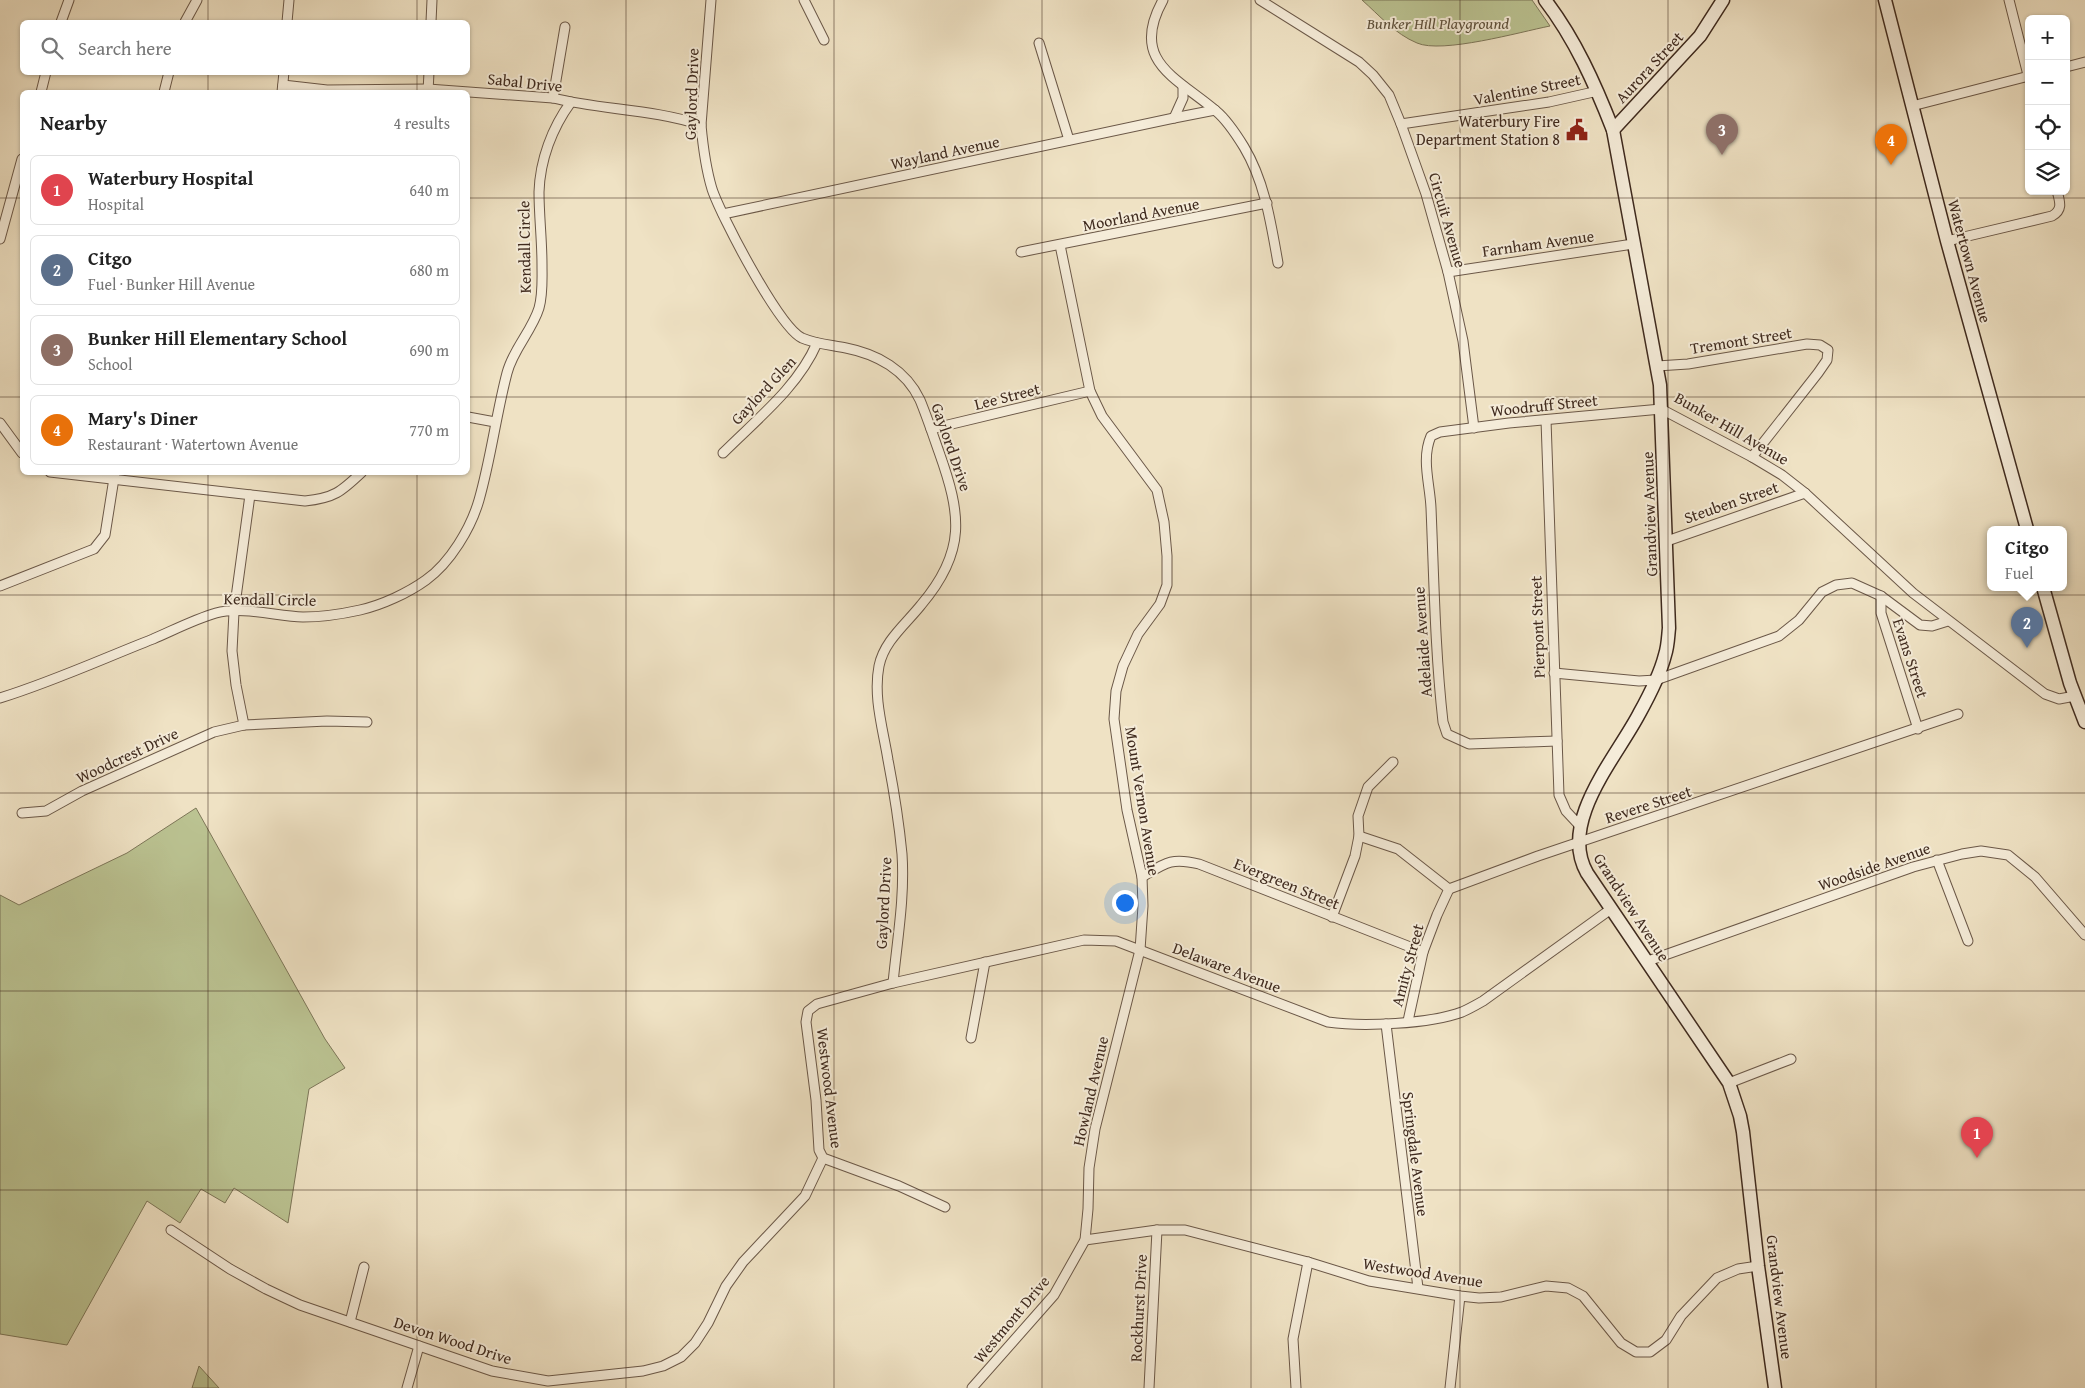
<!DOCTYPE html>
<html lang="en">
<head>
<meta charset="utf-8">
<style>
	:root { --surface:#fff; --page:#f6f6f6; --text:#222; --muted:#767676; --line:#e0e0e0; --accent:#8f2418 }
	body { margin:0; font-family:"Gentium Book Plus",serif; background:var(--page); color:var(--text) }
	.controls { position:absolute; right:15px; top:15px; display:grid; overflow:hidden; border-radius:8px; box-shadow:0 1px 4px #0004 }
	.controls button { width:45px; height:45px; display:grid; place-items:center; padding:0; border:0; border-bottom:1px solid var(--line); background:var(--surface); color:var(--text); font:25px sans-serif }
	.you { position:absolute; left:1124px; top:902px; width:18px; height:18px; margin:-12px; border:4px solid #fff; border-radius:50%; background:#1a73e8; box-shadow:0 0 0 8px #1a73e833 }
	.badge { display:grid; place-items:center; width:32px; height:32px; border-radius:50%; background:var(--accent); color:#fff; font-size:16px; font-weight:700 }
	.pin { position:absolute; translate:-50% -41px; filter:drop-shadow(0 1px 2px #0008) }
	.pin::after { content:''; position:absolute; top:26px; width:18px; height:15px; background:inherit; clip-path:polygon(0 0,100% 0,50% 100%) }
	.popup { position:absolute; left:1987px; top:526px; width:80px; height:65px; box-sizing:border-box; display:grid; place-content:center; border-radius:8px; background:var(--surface); filter:drop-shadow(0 1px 4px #0005); font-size:16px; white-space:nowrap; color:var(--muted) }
	.popup b { font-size:19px; color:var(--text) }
	.popup::after { content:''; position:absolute; left:50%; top:100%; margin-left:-10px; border:10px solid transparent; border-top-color:var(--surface) }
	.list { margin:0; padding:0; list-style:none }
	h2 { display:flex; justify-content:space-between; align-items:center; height:65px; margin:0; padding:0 20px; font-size:21px }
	h2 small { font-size:16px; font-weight:400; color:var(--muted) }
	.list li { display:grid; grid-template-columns:32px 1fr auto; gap:15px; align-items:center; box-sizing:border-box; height:70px; margin:0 10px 10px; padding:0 10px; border:1px solid var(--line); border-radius:8px }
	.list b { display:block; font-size:19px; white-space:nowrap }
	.list p { margin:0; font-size:16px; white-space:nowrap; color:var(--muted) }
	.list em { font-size:16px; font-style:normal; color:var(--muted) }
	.icon { flex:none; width:28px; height:28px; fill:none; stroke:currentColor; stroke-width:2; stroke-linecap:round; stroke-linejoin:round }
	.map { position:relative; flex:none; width:2085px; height:1388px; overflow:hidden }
	.search { position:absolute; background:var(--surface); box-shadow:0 1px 4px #0004; left:20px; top:20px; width:450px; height:55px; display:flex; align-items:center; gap:12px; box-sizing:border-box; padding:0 18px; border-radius:8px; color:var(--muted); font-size:19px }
	.panel { position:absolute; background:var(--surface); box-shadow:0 1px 4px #0004; left:20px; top:90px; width:450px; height:385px; border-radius:8px }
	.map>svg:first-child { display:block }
</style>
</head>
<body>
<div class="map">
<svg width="2085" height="1388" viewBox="0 0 2085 1388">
	<rect width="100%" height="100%" fill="#efe2c4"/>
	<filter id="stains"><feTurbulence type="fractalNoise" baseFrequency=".004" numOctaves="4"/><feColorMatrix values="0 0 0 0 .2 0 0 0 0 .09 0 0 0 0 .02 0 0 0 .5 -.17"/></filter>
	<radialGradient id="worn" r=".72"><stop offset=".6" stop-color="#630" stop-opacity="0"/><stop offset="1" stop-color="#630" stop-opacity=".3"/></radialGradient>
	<g fill="#bbc392" stroke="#7d7658">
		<path d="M1362,0H1532L1550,26C1520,32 1442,54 1417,43C1395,34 1379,15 1362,0Z"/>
		<path d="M196,808L325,1039L345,1068L309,1089L288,1223L234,1188L225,1203L201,1189L180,1223L147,1201L67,1345L0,1334V895L19,905L127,853Z"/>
		<path d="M199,1366L219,1388H192Z"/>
	</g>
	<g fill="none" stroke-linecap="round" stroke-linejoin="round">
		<g stroke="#6b5848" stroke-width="11">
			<g id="minor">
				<path d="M711,0L701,125C703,147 706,169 712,189C721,216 779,327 802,338C816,344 831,345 846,348C877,354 906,370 920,400C927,417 933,435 939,452C961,514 967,551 921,605C906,624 884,641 879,666C873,697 883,729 888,760C894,791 899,823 902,854C905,897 897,941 893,983"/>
				<path d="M804,0L824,40"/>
				<path d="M1163,0C1129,61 1176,77 1216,111C1227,120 1236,134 1244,147C1265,182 1271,224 1278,263"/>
				<path d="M1260,0L1359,62L1373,75L1389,95L1401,124L1426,194L1448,272L1463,341L1474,428"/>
				<path d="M2009,0L2029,79"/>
				<path d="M61,22L69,0"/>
				<path d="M185,22L197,0"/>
				<path d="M287,22L289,0"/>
				<path d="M431,22L432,0"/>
				<path d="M1039,43L1069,140"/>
				<path d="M2066,67L2085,62"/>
				<path d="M283,85L327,90L428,89L553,98C602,110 653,109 701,125"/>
				<path d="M41,92L46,72"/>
				<path d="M164,92L169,72"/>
				<path d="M282,92L284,72"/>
				<path d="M428,92L429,72"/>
				<path d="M553,98L565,27"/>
				<path d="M1912,106L2029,76"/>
				<path d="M1174,118L1183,98V86"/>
				<path d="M1401,124L1549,102L1598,91"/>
				<path d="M723,214L1174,118L1215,110"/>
				<path d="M0,239L22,159"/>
				<path d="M1947,241L2052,216C2063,210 2060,202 2057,191"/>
				<path d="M1021,252L1267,203"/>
				<path d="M1448,272L1633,244"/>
				<path d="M1657,366L1688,364L1807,344L1820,345L1828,350L1827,360L1818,373L1752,457"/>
				<path d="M468,417L495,422"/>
				<path d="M1546,420L1559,795L1566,811L1580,826"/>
				<path d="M0,423L22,453"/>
				<path d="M931,429L1090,391"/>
				<path d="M723,453C757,419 798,387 817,343"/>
				<path d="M50,472L305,501C334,498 341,492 362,472"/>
				<path d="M1667,541L1805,493"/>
				<path d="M0,586L94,549L105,535L115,472"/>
				<path d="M1881,596V613L1918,729"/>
				<path d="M1554,673L1639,681L1656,680L1779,636L1799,620L1822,592L1836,585L1852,583L1881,596L1920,625L1932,626L1948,621"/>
				<path d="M0,698C52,682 102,659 153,639C174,630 195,619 216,613C242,606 276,616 303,617C322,617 342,614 360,610C382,605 408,593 426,580C450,563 471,528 479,500C491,458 496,415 507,373C513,349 532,331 539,308C543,294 542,279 542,265C542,240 539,216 539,192C540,160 552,128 571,102"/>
				<path d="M244,725L236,685L232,651L234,612L250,495"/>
				<path d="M1557,741L1469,744L1447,734L1443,722C1435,651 1434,579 1431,508C1430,484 1421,459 1431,436L1440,432L1509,423L1661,409L1752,457L1782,475L1805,493L1913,593L2045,694L2059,699L2075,696"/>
				<path d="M22,813L46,811L82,791L214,732L244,725L327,721L367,722"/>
				<path d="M1359,836L1398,849L1449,889L1538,856L1958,714"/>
				<path d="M1937,860L1968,941"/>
				<path d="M1142,877C1165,863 1171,857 1199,864L1423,952"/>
				<path d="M1332,917L1355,856L1359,836L1358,816L1368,787L1393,762"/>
				<path d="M1648,961L1913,867L1962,854L1981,851L2008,855L2035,877L2085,935"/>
				<path d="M1408,1021L1423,952L1437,915L1449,889"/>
				<path d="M1386,1024L1418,1288"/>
				<path d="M971,1038L985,962"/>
				<path d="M1729,1083L1791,1059"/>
				<path d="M945,1207L899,1186L823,1158L819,1150L816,1100L806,1022L808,1011L817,1004L893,983L1084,940L1116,941L1328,1022C1362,1027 1430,1024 1462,1012C1469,1009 1476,1005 1483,1001L1611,909"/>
				<path d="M171,1230L230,1269L266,1289L300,1305L492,1371L548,1381L643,1371L663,1366L681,1357L695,1343L708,1323L726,1286L743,1262L805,1196L823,1158"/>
				<path d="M1085,1240L1157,1230H1185L1308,1262L1369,1281L1460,1296L1479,1298L1501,1297L1546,1286L1568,1288L1583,1296L1621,1343L1636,1352H1650L1666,1340L1681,1316L1717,1278L1738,1269L1758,1266"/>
				<path d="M350,1322L364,1267"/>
				<path d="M407,1388L419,1346"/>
				<path d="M972,1388L1054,1295L1085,1240L1088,1209L1089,1168L1095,1129L1140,950L1143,906L1142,877L1127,810L1114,719L1116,691L1123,666L1138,634L1160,604L1167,585V556L1164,522L1157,490L1102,416L1090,391L1060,245"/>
				<path d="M1149,1388L1157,1230"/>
				<path d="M1296,1388L1293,1339L1308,1262"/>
				<path d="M1450,1388L1460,1296"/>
			</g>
		</g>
		<g stroke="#3f2a1e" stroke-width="15">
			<g id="secondary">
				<path d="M1545,0C1575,39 1595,84 1613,130L1660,385L1669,628C1668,637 1668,646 1665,655C1660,675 1649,696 1639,714C1616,758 1558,822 1587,873L1729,1083L1740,1116L1743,1132L1758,1266L1775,1388"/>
				<path d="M1885,0L1947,241L2027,529"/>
				<path d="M1613,130L1700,36L1723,0"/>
				<path d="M2043,587L2070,683L2085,722"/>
			</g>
		</g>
		<use href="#minor" stroke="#f5ecd9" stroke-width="9"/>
		<use href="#secondary" stroke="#f5ecd9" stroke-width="12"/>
	</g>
	<path fill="none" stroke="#3f2a1e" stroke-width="1" stroke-opacity="0.55" d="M208,0V22M417,0V22M626,0V1388M834,0V1388M1042,0V1388M1251,0V1388M1460,0V1388M1668,0V1388M1876,0V1388M208,72V92M417,72V92M0,198H22M468,198H2085M0,397H22M468,397H2085M208,472V1388M417,472V1388M0,595H2085M0,793H2085M0,991H2085M0,1190H2085"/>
	<defs>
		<g id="civic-bare" transform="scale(1.725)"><path d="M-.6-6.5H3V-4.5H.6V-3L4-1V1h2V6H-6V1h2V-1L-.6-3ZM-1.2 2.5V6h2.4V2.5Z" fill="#8f2418" stroke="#f5ecd9" stroke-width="2.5" paint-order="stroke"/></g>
	</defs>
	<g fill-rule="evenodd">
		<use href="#civic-bare" x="1577" y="130"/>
	</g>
	<g text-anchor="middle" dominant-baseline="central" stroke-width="4" stroke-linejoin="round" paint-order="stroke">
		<g font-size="16" font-style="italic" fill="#5e503b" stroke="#f5ecd9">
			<text x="1438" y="23">Bunker Hill Playground</text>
		</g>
		<g font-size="16" fill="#3f2a1e" stroke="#f5ecd9">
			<text transform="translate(1649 67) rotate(-47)">Aurora Street</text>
			<text transform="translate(525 82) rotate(6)">Sabal Drive</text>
			<text transform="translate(1527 89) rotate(-11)">Valentine Street</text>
			<text transform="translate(691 94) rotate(-88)">Gaylord Drive</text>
			<text transform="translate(945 152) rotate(-12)">Wayland Avenue</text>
			<text transform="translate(1141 214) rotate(-11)">Moorland Avenue</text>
			<text transform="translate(1448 220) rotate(74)">Circuit Avenue</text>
			<text transform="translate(1538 243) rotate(-8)">Farnham Avenue</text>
			<text transform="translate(524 247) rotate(-91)">Kendall Circle</text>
			<text transform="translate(1970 261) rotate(75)">Watertown Avenue</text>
			<text transform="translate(1741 340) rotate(-9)">Tremont Street</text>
			<text transform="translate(763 390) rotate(-47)">Gaylord Glen</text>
			<text transform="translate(1007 396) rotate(-14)">Lee Street</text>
			<text transform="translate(1544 405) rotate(-6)">Woodruff Street</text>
			<text transform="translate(1732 428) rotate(30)">Bunker Hill Avenue</text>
			<text transform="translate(952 447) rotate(71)">Gaylord Drive</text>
			<text transform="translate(1731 502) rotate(-19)">Steuben Street</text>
			<text transform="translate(1649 514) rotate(-92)">Grandview Avenue</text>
			<text transform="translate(270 599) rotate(1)">Kendall Circle</text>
			<text transform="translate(1537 627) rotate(-92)">Pierpont Street</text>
			<text transform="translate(1422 642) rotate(-94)">Adelaide Avenue</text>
			<text transform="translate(1911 658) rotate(72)">Evans Street</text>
			<text transform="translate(127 755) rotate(-25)">Woodcrest Drive</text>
			<text transform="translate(1143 801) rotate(81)">Mount Vernon Avenue</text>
			<text transform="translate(1648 804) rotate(-18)">Revere Street</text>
			<text transform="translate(1874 866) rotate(-19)">Woodside Avenue</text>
			<text transform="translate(1287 883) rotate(22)">Evergreen Street</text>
			<text transform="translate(883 903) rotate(-87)">Gaylord Drive</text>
			<text transform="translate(1632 907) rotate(57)">Grandview Avenue</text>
			<text transform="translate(1407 965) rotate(-75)">Amity Street</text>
			<text transform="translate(1227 967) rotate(21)">Delaware Avenue</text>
			<text transform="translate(830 1088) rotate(83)">Westwood Avenue</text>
			<text transform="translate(1090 1091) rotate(-77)">Howland Avenue</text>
			<text transform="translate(1416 1154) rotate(83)">Springdale Avenue</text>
			<text transform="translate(1423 1272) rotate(9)">Westwood Avenue</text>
			<text transform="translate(1780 1297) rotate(83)">Grandview Avenue</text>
			<text transform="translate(1138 1308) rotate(-87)">Rockhurst Drive</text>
			<text transform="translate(1011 1319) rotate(-50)">Westmont Drive</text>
			<text transform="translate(453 1340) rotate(18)">Devon Wood Drive</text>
		</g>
		<g font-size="16" fill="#3f2a1e" stroke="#f5ecd9" text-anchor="end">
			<text x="1560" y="121">Waterbury Fire<tspan x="1560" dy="18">Department Station 8</tspan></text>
		</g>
	</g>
	<rect width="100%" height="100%" filter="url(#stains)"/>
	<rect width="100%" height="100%" fill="url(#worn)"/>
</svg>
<div class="controls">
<button>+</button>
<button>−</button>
<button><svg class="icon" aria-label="locate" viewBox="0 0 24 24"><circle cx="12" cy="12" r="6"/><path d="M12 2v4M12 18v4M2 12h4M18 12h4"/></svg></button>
<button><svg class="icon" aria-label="layers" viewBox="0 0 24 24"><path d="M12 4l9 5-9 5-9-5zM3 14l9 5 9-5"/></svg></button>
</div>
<div class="you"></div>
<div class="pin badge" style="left:1977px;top:1158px;background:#e0444e">1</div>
<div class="pin badge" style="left:2027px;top:648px;background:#5c6f8a">2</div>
<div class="popup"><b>Citgo</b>Fuel</div>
<div class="pin badge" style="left:1722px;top:155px;background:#8d6e63">3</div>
<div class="pin badge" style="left:1891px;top:165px;background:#e8710a">4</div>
<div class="search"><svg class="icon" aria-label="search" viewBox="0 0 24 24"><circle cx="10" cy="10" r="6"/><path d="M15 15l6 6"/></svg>Search here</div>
<section class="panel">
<h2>Nearby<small>4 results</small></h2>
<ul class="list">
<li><span class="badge" style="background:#e0444e">1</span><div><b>Waterbury Hospital</b><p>Hospital</p></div><em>640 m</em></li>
<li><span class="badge" style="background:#5c6f8a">2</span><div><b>Citgo</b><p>Fuel · Bunker Hill Avenue</p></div><em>680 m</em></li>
<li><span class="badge" style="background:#8d6e63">3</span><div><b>Bunker Hill Elementary School</b><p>School</p></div><em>690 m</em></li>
<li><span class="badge" style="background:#e8710a">4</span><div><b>Mary's Diner</b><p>Restaurant · Watertown Avenue</p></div><em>770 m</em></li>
</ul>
</section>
</div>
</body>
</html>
